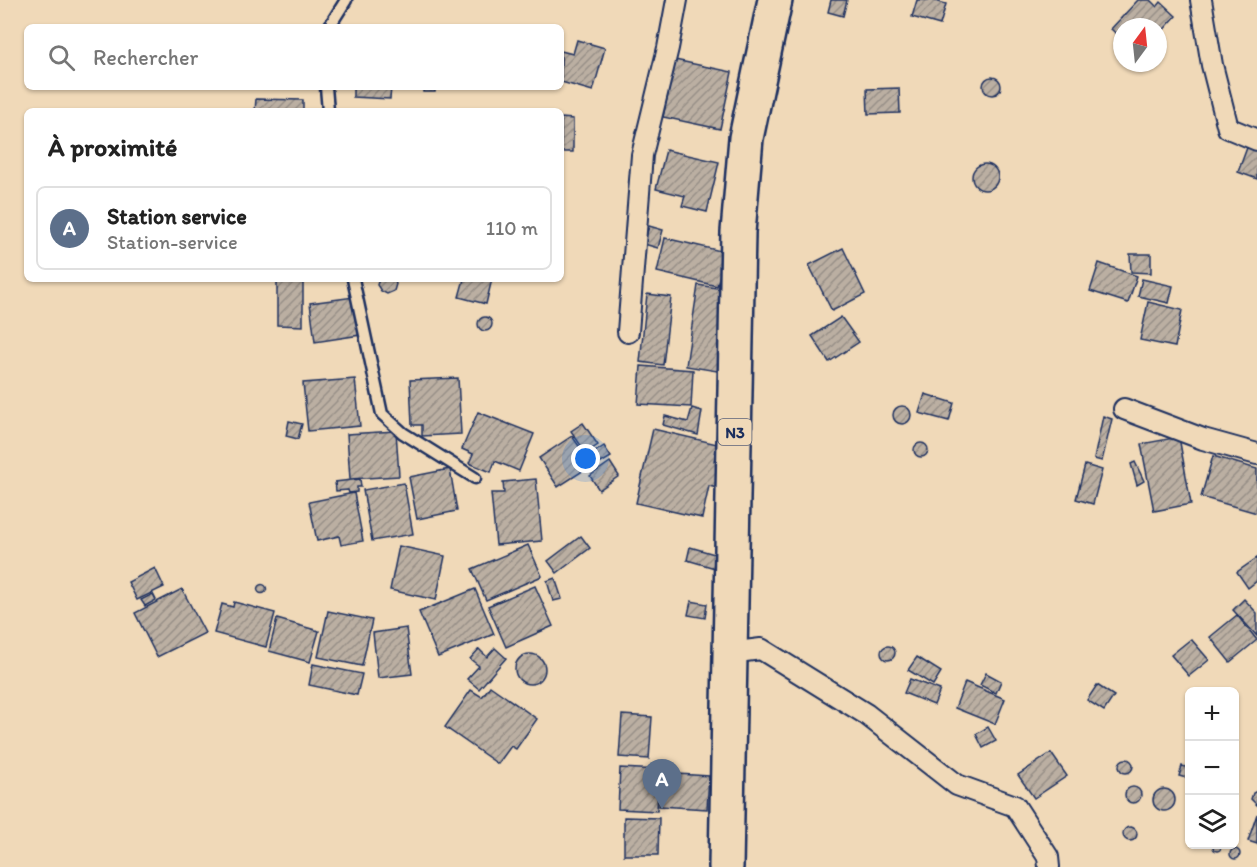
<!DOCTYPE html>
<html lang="fr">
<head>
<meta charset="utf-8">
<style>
	:root { --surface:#fff; --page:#f2f2f2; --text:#222; --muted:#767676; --line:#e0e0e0; --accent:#c8321e }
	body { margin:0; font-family:Itim,sans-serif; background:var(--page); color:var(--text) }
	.controls { position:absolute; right:18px; bottom:18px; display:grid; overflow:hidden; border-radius:9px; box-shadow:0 2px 4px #0004 }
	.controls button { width:54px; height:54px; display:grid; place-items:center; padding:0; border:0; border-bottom:2px solid var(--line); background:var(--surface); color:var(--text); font:30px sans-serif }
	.compass { position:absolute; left:1113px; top:18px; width:54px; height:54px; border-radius:50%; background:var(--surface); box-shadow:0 2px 4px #0004; rotate:15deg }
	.you { position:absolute; left:586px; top:459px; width:21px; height:21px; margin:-15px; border:4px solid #fff; border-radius:50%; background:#1a73e8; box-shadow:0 0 0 9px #1a73e833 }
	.badge { display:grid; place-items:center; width:39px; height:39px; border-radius:50%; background:var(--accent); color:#fff; font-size:20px; font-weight:700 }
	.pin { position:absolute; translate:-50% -50px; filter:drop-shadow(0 2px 3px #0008) }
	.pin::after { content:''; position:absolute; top:32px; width:21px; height:18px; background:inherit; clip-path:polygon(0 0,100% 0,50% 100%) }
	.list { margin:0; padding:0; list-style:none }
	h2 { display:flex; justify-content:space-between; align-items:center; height:78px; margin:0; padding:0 24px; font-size:26px }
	h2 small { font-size:20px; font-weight:400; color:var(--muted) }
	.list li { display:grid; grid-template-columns:39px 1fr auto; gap:18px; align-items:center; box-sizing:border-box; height:84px; margin:0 12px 12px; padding:0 12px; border:2px solid var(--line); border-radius:9px }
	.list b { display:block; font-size:22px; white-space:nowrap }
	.list p { margin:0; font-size:20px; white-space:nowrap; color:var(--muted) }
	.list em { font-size:20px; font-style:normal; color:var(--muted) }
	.icon { flex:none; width:33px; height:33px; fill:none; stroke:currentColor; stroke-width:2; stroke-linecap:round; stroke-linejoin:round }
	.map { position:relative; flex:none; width:1257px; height:867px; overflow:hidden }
	.search { position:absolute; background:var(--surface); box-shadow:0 2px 4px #0004; left:24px; top:24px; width:540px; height:66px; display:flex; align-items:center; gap:15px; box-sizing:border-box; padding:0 21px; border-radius:9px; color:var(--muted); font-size:22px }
	.panel { position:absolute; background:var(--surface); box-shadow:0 2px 4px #0004; left:24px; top:108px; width:540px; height:174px; border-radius:9px }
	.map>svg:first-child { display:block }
</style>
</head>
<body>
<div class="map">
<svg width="1257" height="867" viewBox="0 0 1257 867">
	<defs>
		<pattern id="building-hatch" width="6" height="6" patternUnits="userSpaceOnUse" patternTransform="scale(1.5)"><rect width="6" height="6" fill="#bbafa2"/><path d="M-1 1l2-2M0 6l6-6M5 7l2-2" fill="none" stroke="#978f87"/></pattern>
	</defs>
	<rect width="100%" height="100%" fill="#f0d9b8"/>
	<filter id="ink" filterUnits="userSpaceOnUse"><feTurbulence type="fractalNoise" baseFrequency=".0167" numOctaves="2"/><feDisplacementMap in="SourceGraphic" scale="12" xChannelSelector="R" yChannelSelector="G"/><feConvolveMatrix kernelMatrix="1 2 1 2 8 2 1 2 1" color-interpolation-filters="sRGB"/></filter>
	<g filter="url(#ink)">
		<g fill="url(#building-hatch)" stroke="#1b2f5e" stroke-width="1.5">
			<path d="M831,0H847L843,16L828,12Z"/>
			<path d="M917,0H932L946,4L940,25L912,17Z"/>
			<path d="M1138,0H1150L1157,7L1161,2L1176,16L1158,36V27H1122V39L1111,29Z"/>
			<path d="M577,40L605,48L593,91L561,82V51L573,54Z"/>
			<path d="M675,60L732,72L720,129L663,117Z"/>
			<circle cx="992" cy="86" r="9"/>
			<path d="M353,87H391L390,99L353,97Z"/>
			<rect x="423" y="87" width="12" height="5"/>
			<path d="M899,88L900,113L868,114L867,89Z"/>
			<path d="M256,99L303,100V111H255Z"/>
			<path d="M561,118L573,119V152H561Z"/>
			<path d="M1248,145L1257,148V179L1238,172Z"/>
			<path d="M666,150L719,162L707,212L682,206L685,196L656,189Z"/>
			<circle cx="985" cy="177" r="13"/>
			<path d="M649,226L663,230L658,248L644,244Z"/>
			<path d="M665,238L725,252L717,286L657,272Z"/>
			<path d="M843,248L865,294L832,311L809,265Z"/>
			<path d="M1130,254H1151V273L1131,272Z"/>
			<path d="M1099,263L1137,276L1128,303L1090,291Z"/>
			<path d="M379,279H394L396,284L394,291L387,294L381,291L377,285Z"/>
			<path d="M464,279H492L486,304L459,297Z"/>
			<path d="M1142,279L1173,286L1169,303L1138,296Z"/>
			<path d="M277,280L303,281V326L277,325Z"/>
			<path d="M698,285L735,291L723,372L686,366Z"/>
			<path d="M647,294L671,297L663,365L640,362Z"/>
			<path d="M354,297L360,335L315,342L310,303Z"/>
			<path d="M1148,302L1182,310L1175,347L1140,340Z"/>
			<circle cx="485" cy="324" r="7"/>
			<path d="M841,317L859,342L829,362L812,336Z"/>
			<path d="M641,366L693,370L691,407L638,404Z"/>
			<path d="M458,378L461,434L422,436V425H412L410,380Z"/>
			<path d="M355,379L360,426L308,431L303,383Z"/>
			<path d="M925,394L954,403L949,421L919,413Z"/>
			<circle cx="902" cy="415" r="9"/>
			<path d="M692,408L702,411L698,435L663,425L665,416L688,422Z"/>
			<path d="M478,412L534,434L519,471L495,461L491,472L469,463L473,454L462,449Z"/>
			<path d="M1103,416L1112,419L1102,461L1094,459Z"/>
			<path d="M289,421L302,424L298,439L286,436Z"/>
			<path d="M583,423L598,445L586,453L571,431Z"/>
			<path d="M653,429L717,444L714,461L723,463L717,488L709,486L702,518L636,503Z"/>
			<path d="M396,431L399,476L350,479L347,434Z"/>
			<path d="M572,436L592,465L558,487L539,458Z"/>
			<path d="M1179,437L1191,504L1154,511L1141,444Z"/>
			<circle cx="921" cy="450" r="7"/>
			<path d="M604,446L611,457L596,466L589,456Z"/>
			<path d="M1213,456L1257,469V513L1201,497Z"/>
			<path d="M610,462L619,476L599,490L590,476Z"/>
			<path d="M1135,462L1144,481L1137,485L1131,464Z"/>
			<path d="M1085,465L1102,470L1093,504L1076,499Z"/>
			<path d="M450,469L457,511L417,519L409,477Z"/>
			<path d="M360,479L361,487H357V492L349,493L348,490L336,491L335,482Z"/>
			<path d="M536,479L542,541L496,545L491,493H504L503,482Z"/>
			<path d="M404,483L413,534L372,541L363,490Z"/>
			<path d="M354,493L363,541L341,545L339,536L317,541L309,502Z"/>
			<path d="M581,536L590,548L557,573L548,561Z"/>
			<path d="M528,545L542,576L486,600L472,569Z"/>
			<path d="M399,546L445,556L436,600L390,590Z"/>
			<path d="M690,547L718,555L715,568L687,560Z"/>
			<path d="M1257,558V581L1248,588L1237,572Z"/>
			<path d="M155,568L164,587L137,600L128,582Z"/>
			<path d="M555,578L562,599L553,601L547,581Z"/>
			<circle cx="262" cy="589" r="4.5"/>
			<path d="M535,586L553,626L506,647L488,606Z"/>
			<path d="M182,589L205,633L157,657L135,613Z"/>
			<path d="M475,589L494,634L438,657L419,612Z"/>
			<path d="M153,594L156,600L145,606L141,600Z"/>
			<path d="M1244,599L1257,613V636L1233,610Z"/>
			<path d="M691,601L707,604L705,618L688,615Z"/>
			<path d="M234,602L275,613L266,647L214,633L222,604L233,607Z"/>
			<path d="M328,611L372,620L362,666L318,657Z"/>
			<path d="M1237,615L1257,640L1230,662L1210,637Z"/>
			<path d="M277,619L319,631L310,662L269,651Z"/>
			<path d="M406,628L412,674L378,678L373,633Z"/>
			<path d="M1191,639L1209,660L1189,676L1171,655Z"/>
			<circle cx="888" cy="653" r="7"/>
			<path d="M495,648L506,658L479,689L467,679L479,666L470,659L479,649L487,657Z"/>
			<circle cx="530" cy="669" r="15"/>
			<path d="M917,657L941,672L933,685L908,670Z"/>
			<path d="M313,664L362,674L357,695L309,685Z"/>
			<path d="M986,673L1001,681L996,693L980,685Z"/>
			<path d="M910,679L940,690L934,705L904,693Z"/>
			<path d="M965,682L1005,699L995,724L955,708Z"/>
			<path d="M1097,685L1114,696L1104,711L1087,700Z"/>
			<path d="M490,686L537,719L516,749L511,746L498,764L445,727L471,690L482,697Z"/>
			<path d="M622,715L652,717L649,759L619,757Z"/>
			<path d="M988,727L996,741L983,748L976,734Z"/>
			<path d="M1051,753L1067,776L1034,798L1018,775Z"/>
			<circle cx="1126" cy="766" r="7"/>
			<path d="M1182,766L1190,768V779L1179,776Z"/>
			<path d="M620,768L659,770L657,811L618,809Z"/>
			<path d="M662,773L709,776L707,809L659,806Z"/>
			<circle cx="1133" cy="795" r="8"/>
			<circle cx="1164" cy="800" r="11"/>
			<path d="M1257,791V805L1251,799L1253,793Z"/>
			<path d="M1257,814V844L1248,841Z"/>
			<path d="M624,817L659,818L658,855H624Z"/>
			<circle cx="1130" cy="834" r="7"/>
			<circle cx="1217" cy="847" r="4"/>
			<circle cx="1235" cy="854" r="5"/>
		</g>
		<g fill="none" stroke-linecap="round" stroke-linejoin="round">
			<g stroke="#1b2f5e" stroke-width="15">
				<g id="lane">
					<path d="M329,27L346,0"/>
					<path d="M326,87L328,111"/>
					<path d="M353,279L382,414L403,433L475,478"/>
				</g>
			</g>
			<g stroke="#1b2f5e" stroke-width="24">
				<g id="street">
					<path d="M1201,0L1212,65L1228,128L1257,140"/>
					<path d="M628,332L642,155L668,48L677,0"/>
					<path d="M1124,409L1203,439L1257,454"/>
					<path d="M729,653L761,649L866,714L957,785L1015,806L1048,857L1049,867"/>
				</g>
			</g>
			<g stroke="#1b2f5e" stroke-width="38">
				<path id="highway" d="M726,867L738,232L746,138L775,0"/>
			</g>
			<use href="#lane" stroke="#f0d9b8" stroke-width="10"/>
			<use href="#street" stroke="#f0d9b8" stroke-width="20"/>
			<use href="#highway" stroke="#f0d9b8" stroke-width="33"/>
		</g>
	</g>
	<g text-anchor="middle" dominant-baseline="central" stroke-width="4.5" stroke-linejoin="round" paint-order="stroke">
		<rect fill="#f0d9b8" stroke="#5b6279" stroke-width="1.5" x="718.5" y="419" width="33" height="26" rx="4.5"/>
		<g font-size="16" font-weight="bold" fill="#1b2f5e">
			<text x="735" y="432">N3</text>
		</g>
	</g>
</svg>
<div class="controls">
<button>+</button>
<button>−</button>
<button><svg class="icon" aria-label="layers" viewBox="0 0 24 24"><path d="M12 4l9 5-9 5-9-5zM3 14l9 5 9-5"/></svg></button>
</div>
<svg class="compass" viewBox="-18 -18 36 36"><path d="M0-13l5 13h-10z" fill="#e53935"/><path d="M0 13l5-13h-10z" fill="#767676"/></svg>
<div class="you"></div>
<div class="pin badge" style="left:662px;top:809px;background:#5c6f8a">A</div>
<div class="search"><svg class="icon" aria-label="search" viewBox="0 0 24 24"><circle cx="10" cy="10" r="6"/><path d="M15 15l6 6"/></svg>Rechercher</div>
<section class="panel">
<h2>À proximité<small></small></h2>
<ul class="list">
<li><span class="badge" style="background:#5c6f8a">A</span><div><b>Station service</b><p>Station-service</p></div><em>110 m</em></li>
</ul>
</section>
</div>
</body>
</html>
